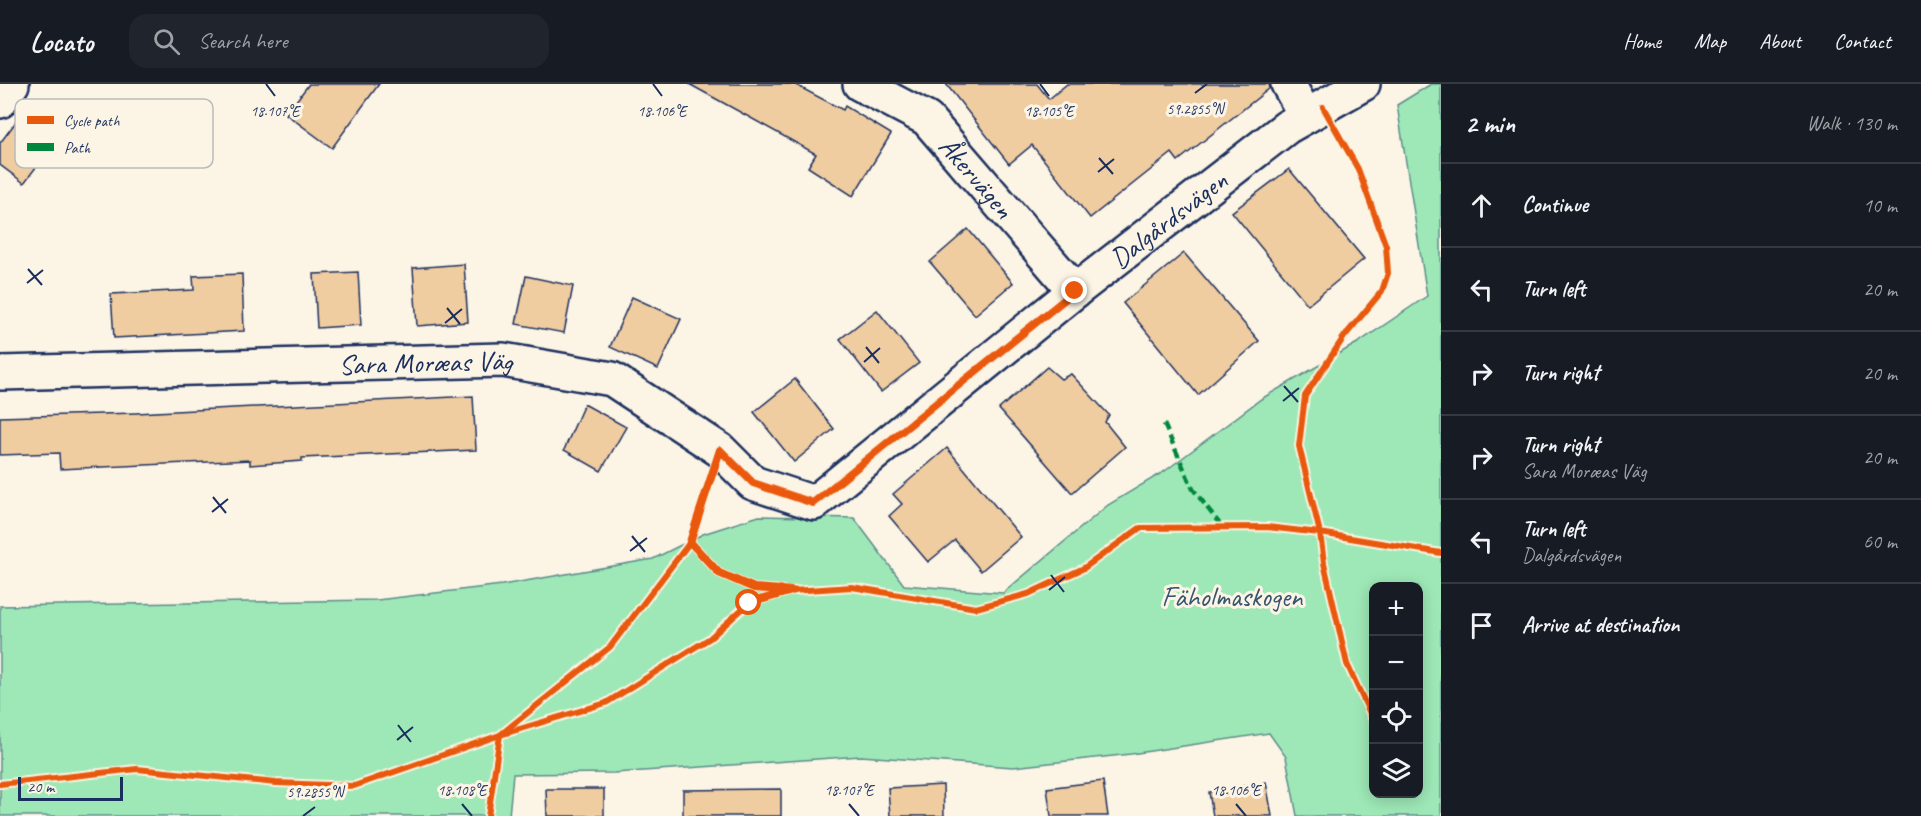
<!DOCTYPE html>
<html lang="en">
<head>
<meta charset="utf-8">
<style>
	:root { --surface:#171b24; --page:#20242c; --text:#f1f3f6; --muted:#9ea1a6; --line:#363941 }
	body { margin:0; font-family:Caveat,sans-serif; background:var(--page); color:var(--text) }
	.controls { position:absolute; right:18px; bottom:18px; display:grid; overflow:hidden; border-radius:12px; box-shadow:0 3px 15px #0003 }
	.controls button { width:54px; height:54px; display:grid; place-items:center; padding:0; border:0; border-bottom:2px solid var(--line); background:var(--surface); color:var(--text); font:30px sans-serif }
	.scale { position:absolute; left:18px; bottom:15px; width:105px; box-sizing:border-box; padding-left:6px; border:3px solid #1b2f5e; border-top:0; font-size:16px; line-height:21px; white-space:nowrap; color:#1b2f5e; -webkit-text-stroke:4px #fcf5e5; paint-order:stroke }
	.stop { position:absolute; width:18px; height:18px; margin:-14px; border:4px solid #ea580c; border-radius:50%; background:#fff }
	.stop.end { background:#ea580c; border-color:#fff; box-shadow:0 2px 6px #0008 }
	.list { margin:0; padding:0; list-style:none }
	h2 { display:flex; justify-content:space-between; align-items:center; height:78px; margin:0; padding:0 24px; font-size:26px }
	h2 small { font-size:20px; font-weight:400; color:var(--muted) }
	.list li { display:grid; grid-template-columns:39px 1fr auto; gap:18px; align-items:center; box-sizing:border-box; height:84px; padding:0 24px; border-top:2px solid var(--line) }
	.list b { display:block; font-size:22px; white-space:nowrap }
	.list p { margin:0; font-size:20px; white-space:nowrap; color:var(--muted) }
	.list em { font-size:20px; font-style:normal; color:var(--muted) }
	.icon { flex:none; width:33px; height:33px; fill:none; stroke:currentColor; stroke-width:2; stroke-linecap:round; stroke-linejoin:round }
	.map { position:relative; flex:none; width:1441px; height:732px; overflow:hidden }
	header { display:flex; align-items:center; gap:36px; box-sizing:border-box; height:84px; padding:0 30px; background:var(--surface); border-bottom:2px solid var(--line) }
	header strong { font-size:28px }
	nav { display:flex; gap:33px; margin-inline-start:auto; font-size:21px }
	.search { width:420px; height:54px; background:var(--page); display:flex; align-items:center; gap:15px; box-sizing:border-box; padding:0 21px; border-radius:18px; color:var(--muted); font-size:22px }
	main { display:flex }
	aside { flex:1; background:var(--surface) }
	.map>svg:first-child { display:block }
</style>
</head>
<body>
<header>
<strong>Locato</strong>
<div class="search"><svg class="icon" aria-label="search" viewBox="0 0 24 24"><circle cx="10" cy="10" r="6"/><path d="M15 15l6 6"/></svg>Search here</div>
<nav><a>Home</a><a>Map</a><a>About</a><a>Contact</a></nav>
</header>
<main>
<div class="map">
<svg width="1441" height="732" viewBox="0 0 1441 732">
	<rect width="100%" height="100%" fill="#fcf5e5"/>
	<filter id="ink" filterUnits="userSpaceOnUse"><feTurbulence type="fractalNoise" baseFrequency=".0167" numOctaves="2"/><feDisplacementMap in="SourceGraphic" scale="12" xChannelSelector="R" yChannelSelector="G"/><feConvolveMatrix kernelMatrix="1 2 1 2 8 2 1 2 1" color-interpolation-filters="sRGB"/></filter>
	<g filter="url(#ink)">
		<path fill="#9ee8b7" stroke="#5c8c8a" stroke-width="1.5" fill-rule="evenodd" d="M1431,0H1441V732H1297L1286,673L1269,649L1131,670L1013,683L861,672L614,689L513,690L509,732H0V522L377,516L502,501L653,475L703,450L759,432L854,434L904,501L1003,509L1108,421L1165,387L1261,315L1359,258L1427,212L1397,21ZM1374,502H1418V710H1374Z"/>
		<g fill="#f0cca1" stroke="#1b2f5e" stroke-width="1.5">
			<path d="M309,0H379L332,64L286,30Z"/>
			<path d="M689,0H794L843,26L845,22L891,50L853,112L808,83L816,70Z"/>
			<path d="M946,0H1037L1049,15L1067,0H1269L1270,4L1178,77L1172,69L1090,134L1032,61L1009,80Z"/>
			<path d="M21,31L56,57L24,99L0,81V59Z"/>
			<path d="M1289,85L1364,175L1308,221L1232,128Z"/>
			<path d="M968,145L1013,199L975,231L930,178Z"/>
			<path d="M1184,169L1259,257L1198,311L1123,219Z"/>
			<path d="M464,180L468,238L417,242L413,184Z"/>
			<path d="M358,188L361,241L317,244L314,190Z"/>
			<path d="M242,190L244,247L114,254L111,210L194,206L193,192Z"/>
			<path d="M526,192L573,202L564,249L516,240Z"/>
			<path d="M632,213L681,235L658,285L610,263Z"/>
			<path d="M877,226L919,279L881,308L840,255Z"/>
			<path d="M1047,283L1061,295L1071,290L1109,331L1105,338L1125,363L1072,409L999,325Z"/>
			<path d="M795,295L834,345L794,378L754,328Z"/>
			<path d="M473,312L476,366L302,374V377L250,381V376L60,385L59,369L0,371V333L136,329Z"/>
			<path d="M584,320L626,343L601,387L564,366Z"/>
			<path d="M947,364L1021,453L981,487L955,456L928,478L889,432L902,420L893,410Z"/>
			<path d="M1103,697L1108,732H1051L1047,704Z"/>
			<path d="M1266,698L1272,732H1213L1209,708Z"/>
			<path d="M943,701L944,732H890L888,704Z"/>
			<path d="M546,705H604V732H547Z"/>
			<path d="M781,705V732H683V706Z"/>
		</g>
		<g fill="none" stroke-linecap="round" stroke-linejoin="round">
			<g stroke="#1b2f5e" stroke-width="38">
				<g id="minor">
					<path id="s1" d="M860,0L927,35L1075,207"/>
					<path d="M1288,0L1306,32"/>
					<path d="M0,17L12,0"/>
					<path id="s2" d="M0,289L503,276L612,295L720,366L753,399L814,419L1075,207L1287,43L1363,0"/>
				</g>
			</g>
			<use href="#minor" stroke="#fcf5e5" stroke-width="33"/>
			<path stroke="#00873e" stroke-width="4.5" stroke-dasharray="9 4.5" stroke-linecap="butt" d="M1164,340L1193,405L1222,443"/>
			<g stroke="#fcf5e5" stroke-width="10">
				<g id="cycleway">
					<path d="M1323,23L1358,85L1386,162L1388,189L1382,207L1344,253L1305,312L1299,362L1320,449L1324,479L1347,580L1374,638"/>
					<path d="M690,458L719,489L754,504L783,506"/>
					<path d="M0,700L137,685L276,699L354,702L500,651L606,619L710,554L749,519L792,507L852,503L976,524L1028,510L1084,484L1140,444L1267,443L1320,449L1441,469"/>
					<path d="M488,732L500,651L610,563L690,458L720,366"/>
				</g>
			</g>
			<use href="#cycleway" stroke="#e8590c" stroke-width="6"/>
		</g>
	</g>
	<g fill="none" stroke-linecap="round" stroke-linejoin="round" filter="url(#ink)">
		<path stroke="#ea580c" stroke-width="8" d="M749,519L792,507L754,504L719,489L690,458L720,366L753,399L813,419L1075,207"/>
	</g>
	<path fill="none" stroke="#1b2f5e" stroke-width="2" d="M266,0L275,12M653,0L662,12M1040,0L1049,12M1195,9L1207,0M1099,74L1113,90M1098,88L1114,75M28,185L42,201M27,199L43,186M447,224L460,240M445,239L462,225M866,263L879,279M864,278L880,264M1284,302L1298,318M1283,317L1299,304M213,413L226,429M212,428L228,415M632,452L645,468M630,467L647,454M1051,491L1064,508M1049,506L1065,493M398,641L411,658M397,656L413,643M462,720L472,732M849,720L859,732M1236,720L1246,732M303,732L315,723"/>
	<g text-anchor="middle" dominant-baseline="central" stroke-width="6" stroke-linejoin="round" paint-order="stroke">
		<g font-size="28" fill="#1b2f5e" stroke="#fcf5e5">
			<text stroke="none"><textPath href="#s1" startOffset="152">Åkervägen</textPath></text>
			<text stroke="none"><textPath href="#s2" startOffset="1308">Dalgårdsvägen</textPath></text>
			<text stroke="none"><textPath href="#s2" startOffset="426">Sara Moræas Väg</textPath></text>
		</g>
		<g font-size="28" fill="#355470" stroke="#fcf5e5">
			<text x="1232" y="512">Fäholmaskogen</text>
		</g>
	</g>
	<rect x="15" y="15" width="198" height="69" rx="9" fill="#fcf5e5" stroke="#b8babc" stroke-width="1.5"/>
	<rect x="27" y="32" width="27" height="8" fill="#e8590c"/>
	<rect x="27" y="59" width="27" height="8" fill="#00873e"/>
	<g font-size="16" fill="#1b2f5e">
		<text x="64" y="42">Cycle path</text>
		<text x="64" y="69">Path</text>
	</g>
	<g font-size="15" text-anchor="middle" fill="#1b2f5e" stroke="#fcf5e5" stroke-width="6" stroke-linejoin="round" paint-order="stroke">
		<text x="1195" y="30">59.2855°N</text>
		<text x="275" y="32">18.107°E</text>
		<text x="662" y="32">18.106°E</text>
		<text x="1049" y="32">18.105°E</text>
		<text x="462" y="711">18.108°E</text>
		<text x="849" y="711">18.107°E</text>
		<text x="1236" y="711">18.106°E</text>
		<text x="315" y="713">59.2855°N</text>
	</g>
</svg>
<div class="controls">
<button>+</button>
<button>−</button>
<button><svg class="icon" aria-label="locate" viewBox="0 0 24 24"><circle cx="12" cy="12" r="6"/><path d="M12 2v4M12 18v4M2 12h4M18 12h4"/></svg></button>
<button><svg class="icon" aria-label="layers" viewBox="0 0 24 24"><path d="M12 4l9 5-9 5-9-5zM3 14l9 5 9-5"/></svg></button>
</div>
<div class="scale">20 m</div>
<div class="stop" style="left:749px;top:519px"></div>
<div class="stop end" style="left:1075px;top:207px"></div>
</div>
<aside>
<h2>2 min<small>Walk · 130 m</small></h2>
<ul class="list">
<li><svg class="icon" aria-label="ahead" viewBox="0 0 24 24"><path d="M12 20V5M6 11l6-6 6 6"/></svg><div><b>Continue</b></div><em>10 m</em></li>
<li><svg class="icon" aria-label="left" viewBox="0 0 24 24"><path d="M17 20v-9H6M10 6l-5 5 5 5"/></svg><div><b>Turn left</b></div><em>20 m</em></li>
<li><svg class="icon" aria-label="right" viewBox="0 0 24 24"><path d="M7 20v-9h11M14 6l5 5-5 5"/></svg><div><b>Turn right</b></div><em>20 m</em></li>
<li><svg class="icon" aria-label="right" viewBox="0 0 24 24"><path d="M7 20v-9h11M14 6l5 5-5 5"/></svg><div><b>Turn right</b><p>Sara Moræas Väg</p></div><em>20 m</em></li>
<li><svg class="icon" aria-label="left" viewBox="0 0 24 24"><path d="M17 20v-9H6M10 6l-5 5 5 5"/></svg><div><b>Turn left</b><p>Dalgårdsvägen</p></div><em>60 m</em></li>
<li><svg class="icon" aria-label="arrive" viewBox="0 0 24 24"><path d="M6 21V4h12l-3 4 3 4H6"/></svg><div><b>Arrive at destination</b></div></li>
</ul>
</aside>
</main>
</body>
</html>
